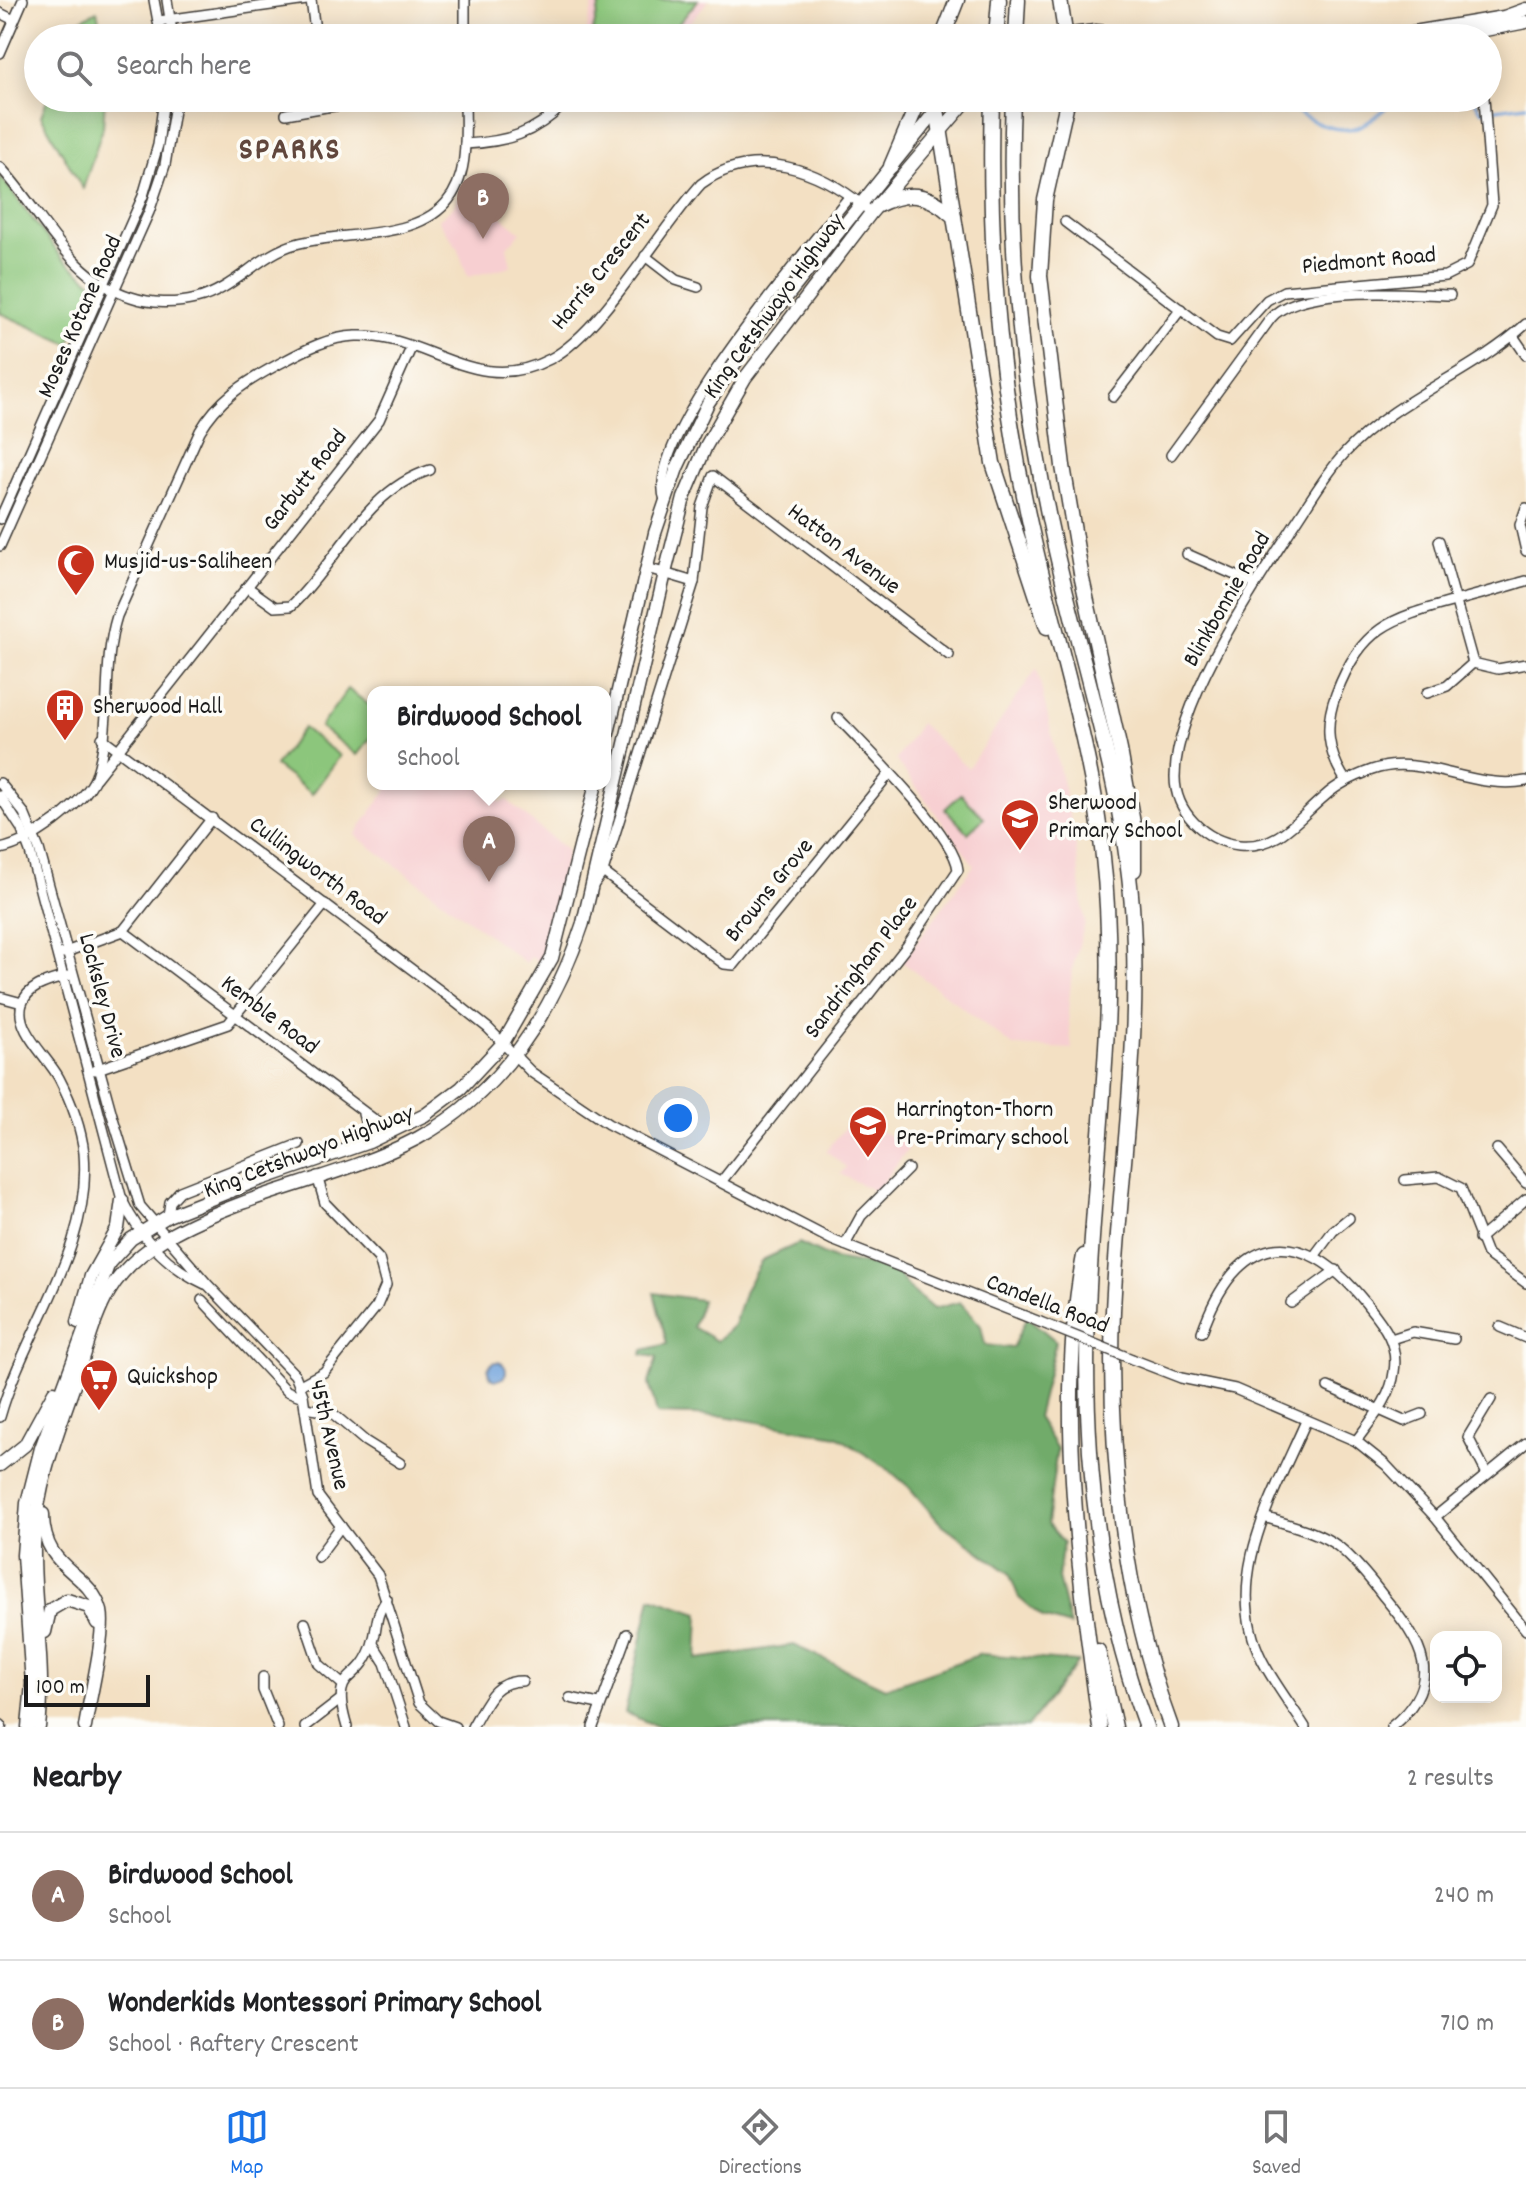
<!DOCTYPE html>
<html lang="en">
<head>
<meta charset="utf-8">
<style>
	:root { --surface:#fff; --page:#f6f6f6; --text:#202124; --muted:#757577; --line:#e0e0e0; --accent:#1a73e8 }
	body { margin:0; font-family:Dekko,sans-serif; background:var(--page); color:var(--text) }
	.controls { position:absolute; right:24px; bottom:24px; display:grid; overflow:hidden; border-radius:16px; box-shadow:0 4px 20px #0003 }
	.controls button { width:72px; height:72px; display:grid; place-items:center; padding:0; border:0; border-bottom:2px solid var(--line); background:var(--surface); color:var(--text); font:40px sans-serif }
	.scale { position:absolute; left:24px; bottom:20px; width:126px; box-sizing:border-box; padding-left:8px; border:4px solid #1c1c1c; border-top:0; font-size:22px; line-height:28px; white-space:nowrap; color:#1c1c1c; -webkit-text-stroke:6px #fdfcf7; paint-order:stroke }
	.you { position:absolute; left:678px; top:1118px; width:28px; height:28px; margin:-20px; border:6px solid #fff; border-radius:50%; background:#1a73e8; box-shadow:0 0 0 12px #1a73e833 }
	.badge { display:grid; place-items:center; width:52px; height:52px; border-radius:50%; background:var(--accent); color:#fff; font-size:26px; font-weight:700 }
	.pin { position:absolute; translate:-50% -66px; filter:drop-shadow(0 2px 4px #0008) }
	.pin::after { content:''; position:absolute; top:42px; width:28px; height:24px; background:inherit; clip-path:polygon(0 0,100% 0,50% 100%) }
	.popup { position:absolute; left:367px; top:686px; width:244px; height:104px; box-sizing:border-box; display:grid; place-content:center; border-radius:16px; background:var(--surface); filter:drop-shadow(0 2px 6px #0005); font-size:26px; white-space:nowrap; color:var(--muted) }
	.popup b { font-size:30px; color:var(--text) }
	.popup::after { content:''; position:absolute; left:50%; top:100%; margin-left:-16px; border:16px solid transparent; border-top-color:var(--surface) }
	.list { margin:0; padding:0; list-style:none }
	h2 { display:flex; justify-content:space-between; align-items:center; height:104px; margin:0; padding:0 32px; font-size:34px }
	h2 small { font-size:26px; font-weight:400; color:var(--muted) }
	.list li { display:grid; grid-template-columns:52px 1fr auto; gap:24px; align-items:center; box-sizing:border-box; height:128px; padding:0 32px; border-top:2px solid var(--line) }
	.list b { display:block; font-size:30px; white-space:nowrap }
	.list p { margin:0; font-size:26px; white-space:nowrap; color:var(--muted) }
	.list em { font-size:26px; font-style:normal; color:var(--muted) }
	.icon { flex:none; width:44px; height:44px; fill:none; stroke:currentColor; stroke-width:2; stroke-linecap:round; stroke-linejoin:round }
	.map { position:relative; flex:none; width:1526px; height:1727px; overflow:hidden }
	.search { position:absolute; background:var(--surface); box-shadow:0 4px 20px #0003; left:24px; right:24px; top:24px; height:88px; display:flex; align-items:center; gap:20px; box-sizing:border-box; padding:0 28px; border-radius:44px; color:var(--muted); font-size:30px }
	.sheet { height:360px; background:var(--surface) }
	nav { display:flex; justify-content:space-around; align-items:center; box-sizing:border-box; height:112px; border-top:2px solid var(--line); background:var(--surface); font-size:22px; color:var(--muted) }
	nav a { display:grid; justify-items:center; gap:4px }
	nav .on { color:var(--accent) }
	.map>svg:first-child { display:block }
</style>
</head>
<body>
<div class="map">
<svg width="1526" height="1727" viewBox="0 0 1526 1727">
	<rect width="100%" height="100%" fill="#fdfcf7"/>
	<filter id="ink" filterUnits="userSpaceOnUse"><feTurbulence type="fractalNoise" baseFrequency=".0125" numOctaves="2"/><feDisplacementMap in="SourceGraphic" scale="16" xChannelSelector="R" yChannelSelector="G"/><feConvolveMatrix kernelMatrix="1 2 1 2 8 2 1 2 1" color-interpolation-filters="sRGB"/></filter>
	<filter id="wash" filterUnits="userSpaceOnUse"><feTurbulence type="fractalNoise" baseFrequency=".006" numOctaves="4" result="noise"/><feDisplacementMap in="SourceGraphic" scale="32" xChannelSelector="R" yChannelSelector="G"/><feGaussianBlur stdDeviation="1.8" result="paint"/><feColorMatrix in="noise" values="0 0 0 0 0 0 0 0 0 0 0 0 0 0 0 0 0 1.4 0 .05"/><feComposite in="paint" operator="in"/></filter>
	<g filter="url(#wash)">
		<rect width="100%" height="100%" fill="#f3e0c3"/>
		<g fill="#f7cfd1">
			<path d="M594,0H709L677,38H585Z"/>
			<path d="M465,187L521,232L507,247L511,266L468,277L457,247L438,220L454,206Z"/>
			<path d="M1037,668L1075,839L1085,923L1072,970L1068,1012L1072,1049L1013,1046L902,962L974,865L896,760L920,723L968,768Z"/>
			<path d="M391,784H485L501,795L498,798L500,802L507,800L567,851L556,914L539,962L531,957L526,963L355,835Z"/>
			<path d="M853,1117L910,1146L876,1192L840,1174L846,1167L826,1151Z"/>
		</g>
		<g fill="#8cc67b" stroke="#54714c" stroke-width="2">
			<path d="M601,0H698L667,38H591Z"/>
			<path d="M97,11L103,38H74L82,19Z"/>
			<path d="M48,98H105L103,127L83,189L41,116Z"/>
			<path d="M0,176L63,259L97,286L69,344L0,313Z"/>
			<path d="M348,689L373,708V735L357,755L320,727Z"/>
			<path d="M303,728L340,756L312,794L275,766Z"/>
			<path d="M961,794L984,818L968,833L945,809Z"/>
		</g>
		<g fill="#71ab6b" stroke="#466444" stroke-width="2">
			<path d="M799,1243L833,1259L894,1269L909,1288L933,1309L960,1302L981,1326L985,1345L1012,1348L1027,1317L1056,1341L1037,1417L1057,1449L1047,1524L1063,1542L1058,1578L1070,1626L1043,1618L1019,1598L1009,1573L939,1522L909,1487L889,1470L837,1436L724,1416L657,1414L649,1383L657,1357L642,1355L643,1350L667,1344L654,1293L702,1300L693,1327L717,1341L734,1325L745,1290L762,1260Z"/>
			<path d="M651,1597L699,1613L697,1659L794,1645L885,1688L981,1654L1078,1662L1027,1727H659L625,1713Z"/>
		</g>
		<circle fill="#71a3dc" stroke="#46607c" stroke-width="2" cx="497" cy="1371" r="9"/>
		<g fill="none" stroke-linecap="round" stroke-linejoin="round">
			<g stroke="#71a3dc" stroke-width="3">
				<path d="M1193,98L1214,110L1281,101C1304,118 1340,141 1368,122C1379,115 1388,105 1398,98"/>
				<path d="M1473,98L1481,111L1526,105"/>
			</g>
		</g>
	</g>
	<g filter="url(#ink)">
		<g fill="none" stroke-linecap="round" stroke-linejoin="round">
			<g stroke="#3c3935" stroke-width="12">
				<g id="minor">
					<path d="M154,0L161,38"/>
					<path d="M167,0L173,38"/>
					<path d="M311,0L316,38"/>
					<path d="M465,0V38"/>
					<path d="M0,13L14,20"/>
					<path d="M159,21L307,0"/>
					<path d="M0,53L23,0"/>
					<path d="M326,107L362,103"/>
					<path d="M286,114L326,107L325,98"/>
					<path d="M465,144C507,142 534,134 564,104"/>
					<path d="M0,167C42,211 67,277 131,297C151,304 176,304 196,299C235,289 259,254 296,244C342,231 412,241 446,203C470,176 465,132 465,98"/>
					<path d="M1065,222L1217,337L1230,341L1267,300L1284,291L1445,276L1467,265L1492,205L1484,98"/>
					<path d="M645,256L676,280L698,287"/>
					<path d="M1526,324C1471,374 1395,399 1344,454C1324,476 1309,503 1292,528C1253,588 1175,704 1175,777C1175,812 1205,841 1239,845C1279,849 1298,818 1325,796C1338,784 1355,776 1372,770C1422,752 1470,791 1526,781"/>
					<path d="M1513,336L1526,355"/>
					<path d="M1113,397L1181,309"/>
					<path d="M1171,455L1271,318C1300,284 1407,294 1450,295"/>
					<path d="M665,500C641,440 810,247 849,197"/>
					<path d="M1526,508L1520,525L1526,551"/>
					<path d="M0,519L143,196L158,145L164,98"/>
					<path d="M1439,541L1473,663L1498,669L1526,664"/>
					<path d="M0,546L149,212L165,165L176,98"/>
					<path d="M1187,554L1255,584"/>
					<path d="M647,568L694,582"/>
					<path d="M247,587L275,607L291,606C338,562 364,491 430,470"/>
					<path d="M1427,693L1447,686L1473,663"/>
					<path d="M102,738L450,998L488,1028L531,1072L608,1124L832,1240L1040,1322"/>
					<path d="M96,778L379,420L411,348"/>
					<path d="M1346,781C1327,752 1324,726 1336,694C1362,627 1389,619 1455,601C1479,595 1502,588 1526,581"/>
					<path d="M0,783L24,813L39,849L112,1115L140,1206L208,1285L295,1375L303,1395L318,1496L378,1575L419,1703L438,1721L455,1727"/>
					<path d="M0,796L21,828L30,852L122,1200C140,1237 168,1267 205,1284"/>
					<path d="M0,849C20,845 38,833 55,821C69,810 90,793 96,776C113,725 101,667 117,616L200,431C218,400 245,382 277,365C303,351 327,337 356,336C426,333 476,398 550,359C602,332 659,230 701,184C754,144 820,170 866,208"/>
					<path d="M603,872L724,964L734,965L890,773"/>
					<path d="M594,884L603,872L694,582L702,507L713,476L949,655"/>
					<path d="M123,931L391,1132"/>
					<path d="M63,953L123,931L212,818"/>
					<path d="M0,997L22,1003"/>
					<path d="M95,1070L228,1024L325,904"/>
					<path d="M359,1143L368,1132L363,1114"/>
					<path d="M1497,1149L1526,1183"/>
					<path d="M1405,1180L1439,1177L1461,1188L1487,1254L1526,1283"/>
					<path d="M721,1182L907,946L958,870C955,835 865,746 838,718"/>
					<path d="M168,1216L170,1202L180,1191L299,1144"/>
					<path d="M1479,1239L1526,1199"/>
					<path d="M845,1245L861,1216L908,1169"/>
					<path d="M1315,1255L1333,1231L1349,1218"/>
					<path d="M202,1300L287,1391L303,1397"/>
					<path d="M1291,1303L1336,1270"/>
					<path d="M1500,1327L1526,1338"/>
					<path d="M1202,1332C1236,1234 1299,1220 1365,1302C1382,1323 1399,1342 1394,1372C1391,1399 1371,1420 1356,1441"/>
					<path d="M1391,1339L1413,1332L1454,1339"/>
					<path d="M1132,1359L1181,1378L1235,1389L1356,1441L1386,1465L1435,1517L1526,1630"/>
					<path d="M300,1385L324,1372L377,1306L386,1285L379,1259L325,1203L317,1176"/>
					<path d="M1328,1387L1404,1421L1422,1414"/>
					<path d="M305,1408L331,1412L365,1441L400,1463"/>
					<path d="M0,1417C25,1327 92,1251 84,1153C81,1127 71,1101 59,1078C48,1057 14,1029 22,1004C28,985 50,981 67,976"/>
					<path d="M1487,1474L1468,1437L1491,1399"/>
					<path d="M1264,1517C1289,1525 1318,1531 1339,1547C1356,1561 1371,1580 1384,1597C1422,1643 1447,1681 1391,1727"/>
					<path d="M1435,1517L1526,1443"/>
					<path d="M318,1557L341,1526"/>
					<path d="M305,1623L319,1664L342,1684"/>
					<path d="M373,1644L385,1663L406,1727"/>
					<path d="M263,1677V1690L278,1727"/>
					<path d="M570,1698L599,1704"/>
					<path d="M305,1727L340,1700"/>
					<path d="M347,1727C329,1666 358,1688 372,1645C379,1625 373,1619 387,1599"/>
					<path d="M472,1727C486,1704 492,1681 522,1681"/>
					<path d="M593,1727L627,1634"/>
					<path d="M1305,1727C1291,1705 1274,1683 1262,1660C1221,1579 1274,1495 1306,1421"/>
				</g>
			</g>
			<g stroke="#3c3935" stroke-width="15">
				<g id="major">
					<path d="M1039,38L1095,31L1189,38"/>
					<path d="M1378,38L1504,17L1526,9"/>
					<path d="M1444,38L1526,22"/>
					<path d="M605,746L655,533L677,468L708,403L744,350L946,98"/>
					<path d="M78,1322L91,1276L118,1228L122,1200"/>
					<path d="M0,1465L25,1445L54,1392"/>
					<path d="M43,1514C43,1572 89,1569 101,1611C106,1633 89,1701 85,1727"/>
					<path d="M45,1632L50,1610L67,1600L89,1607L97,1623"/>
					<path d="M0,1726V1727"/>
					<path d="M28,1727L32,1684L23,1555L27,1503L41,1448L109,1263L131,1239L168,1216L256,1181L369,1142L425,1115L461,1088L503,1043L552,958L596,784"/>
					<path d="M39,1727C46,1666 33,1607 34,1546C36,1484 59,1429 79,1371C88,1345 95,1316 109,1292C136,1245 194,1221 242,1203C300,1182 363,1167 418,1138C501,1093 554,1011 583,923L665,573L684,498L706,446L745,378L871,213L969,98"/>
				</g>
			</g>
			<g stroke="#3c3935" stroke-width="17">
				<g id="highway">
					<path d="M1060,0L1066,38"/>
					<path d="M942,38L957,0"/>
					<path d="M996,38L999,0"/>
					<path d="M1016,38L1018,0"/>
					<path d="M992,98C988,235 998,375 1027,510C1051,626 1091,738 1103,857C1120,1010 1093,1159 1088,1311C1083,1452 1097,1594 1146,1727"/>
					<path d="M1013,98C1007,246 1022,397 1054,542C1081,664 1122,781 1132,906C1142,1042 1119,1175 1113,1311C1108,1448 1123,1598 1171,1727"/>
					<path d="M1068,98L1045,200L1040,276L1063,466L1082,579L1120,750L1134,829V870"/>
					<path d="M937,109L993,463L1047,627"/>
					<path d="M891,166L920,98"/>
					<path d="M878,205C907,191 927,192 951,214"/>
					<path d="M1084,1256C1055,1402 1080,1581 1100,1727"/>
					<path d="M1098,1651L1115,1727"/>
				</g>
			</g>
			<use href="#minor" stroke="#fff" stroke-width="9"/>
			<use href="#major" stroke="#fff" stroke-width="12"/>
			<use href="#highway" stroke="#fff" stroke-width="14"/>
			<g stroke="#3c3935" stroke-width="12" stroke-linecap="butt">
				<path id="minor-bridge" d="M1040,1322L1132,1359"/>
			</g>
			<use href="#minor-bridge" stroke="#fff" stroke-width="9"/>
		</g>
	</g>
	<defs>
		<g id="mosque-pin" transform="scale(2)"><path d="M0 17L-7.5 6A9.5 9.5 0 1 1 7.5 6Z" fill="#c8321e" stroke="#fdfcf7"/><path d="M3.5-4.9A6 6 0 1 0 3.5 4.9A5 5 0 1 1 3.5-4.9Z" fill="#fff"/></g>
		<g id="building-pin" transform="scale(2)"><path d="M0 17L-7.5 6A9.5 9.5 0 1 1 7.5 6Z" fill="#c8321e" stroke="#fdfcf7"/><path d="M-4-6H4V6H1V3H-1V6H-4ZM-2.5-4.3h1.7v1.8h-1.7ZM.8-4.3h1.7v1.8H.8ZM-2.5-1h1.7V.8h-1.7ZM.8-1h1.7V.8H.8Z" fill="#fff"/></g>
		<g id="school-pin" transform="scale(2)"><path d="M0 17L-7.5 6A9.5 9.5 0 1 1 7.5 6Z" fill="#c8321e" stroke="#fdfcf7"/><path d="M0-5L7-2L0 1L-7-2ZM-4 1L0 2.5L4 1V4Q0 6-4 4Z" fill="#fff"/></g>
		<g id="supermarket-pin" transform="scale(2)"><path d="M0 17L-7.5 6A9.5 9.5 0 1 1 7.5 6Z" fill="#c8321e" stroke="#fdfcf7"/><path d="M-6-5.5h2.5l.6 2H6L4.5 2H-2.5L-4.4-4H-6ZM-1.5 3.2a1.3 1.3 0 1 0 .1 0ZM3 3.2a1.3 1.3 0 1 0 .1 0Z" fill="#fff"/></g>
	</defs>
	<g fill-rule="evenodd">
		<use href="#mosque-pin" x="76" y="563"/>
		<use href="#building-pin" x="65" y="708"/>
		<use href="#school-pin" x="1020" y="818"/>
		<use href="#school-pin" x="868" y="1125"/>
		<use href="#supermarket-pin" x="99" y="1378"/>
	</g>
	<g text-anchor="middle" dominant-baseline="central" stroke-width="7" stroke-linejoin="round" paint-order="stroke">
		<g font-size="24" fill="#1c1c1c" stroke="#fdfcf7">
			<text transform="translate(1369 262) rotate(-5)">Piedmont Road</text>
			<text transform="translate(602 272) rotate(-51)">Harris Crescent</text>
			<text transform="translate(775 307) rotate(-54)">King Cetshwayo Highway</text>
			<text transform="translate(81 317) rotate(-66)">Moses Kotane Road</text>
			<text transform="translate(306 481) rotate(-52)">Garbutt Road</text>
			<text transform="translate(843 550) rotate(37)">Hatton Avenue</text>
			<text transform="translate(1228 600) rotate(-60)">Blinkbonnie Road</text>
			<text transform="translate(317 872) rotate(37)">Cullingworth Road</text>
			<text transform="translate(770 891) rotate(-51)">Browns Grove</text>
			<text transform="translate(862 968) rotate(-53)">Sandringham Place</text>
			<text transform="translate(101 996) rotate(75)">Locksley Drive</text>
			<text transform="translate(269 1016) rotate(37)">Kemble Road</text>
			<text transform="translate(309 1153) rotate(-21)">King Cetshwayo Highway</text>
			<text transform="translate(1047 1305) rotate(21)">Candella Road</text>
			<text transform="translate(328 1435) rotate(77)">45th Avenue</text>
		</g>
		<g font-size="24" fill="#1c1c1c" stroke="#fdfcf7" text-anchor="start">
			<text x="104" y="563">Musjid-us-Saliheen</text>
			<text x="93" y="708">Sherwood Hall</text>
			<text x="1048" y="804">Sherwood<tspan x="1048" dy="28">Primary School</tspan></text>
			<text x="896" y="1111">Harrington-Thorn<tspan x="896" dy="28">Pre-Primary school</tspan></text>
			<text x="127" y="1378">Quickshop</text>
		</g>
		<g font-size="32" font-weight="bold" letter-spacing="2" fill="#61473d" stroke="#fdfcf7">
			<text x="290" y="152">SPARKS</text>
		</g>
	</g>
</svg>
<div class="controls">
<button><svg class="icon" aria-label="locate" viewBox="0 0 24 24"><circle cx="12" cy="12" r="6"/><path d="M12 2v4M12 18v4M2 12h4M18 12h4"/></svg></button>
</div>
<div class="scale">100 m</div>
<div class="you"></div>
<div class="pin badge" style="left:489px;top:882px;background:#8d6e63">A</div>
<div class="popup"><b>Birdwood School</b>School</div>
<div class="pin badge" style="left:483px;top:239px;background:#8d6e63">B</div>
<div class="search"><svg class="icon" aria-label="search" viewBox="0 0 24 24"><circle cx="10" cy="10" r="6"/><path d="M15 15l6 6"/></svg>Search here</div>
</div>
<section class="sheet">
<h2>Nearby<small>2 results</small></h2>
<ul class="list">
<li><span class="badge" style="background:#8d6e63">A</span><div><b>Birdwood School</b><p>School</p></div><em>240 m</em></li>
<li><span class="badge" style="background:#8d6e63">B</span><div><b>Wonderkids Montessori Primary School</b><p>School · Raftery Crescent</p></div><em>710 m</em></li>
</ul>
</section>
<nav>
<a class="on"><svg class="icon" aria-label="map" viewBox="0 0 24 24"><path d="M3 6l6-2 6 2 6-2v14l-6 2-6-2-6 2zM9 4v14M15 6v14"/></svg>Map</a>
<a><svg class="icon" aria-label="directions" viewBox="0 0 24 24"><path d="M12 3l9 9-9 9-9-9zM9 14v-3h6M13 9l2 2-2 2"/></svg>Directions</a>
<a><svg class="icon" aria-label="saved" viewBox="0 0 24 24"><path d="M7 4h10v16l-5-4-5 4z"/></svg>Saved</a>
</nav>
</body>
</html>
